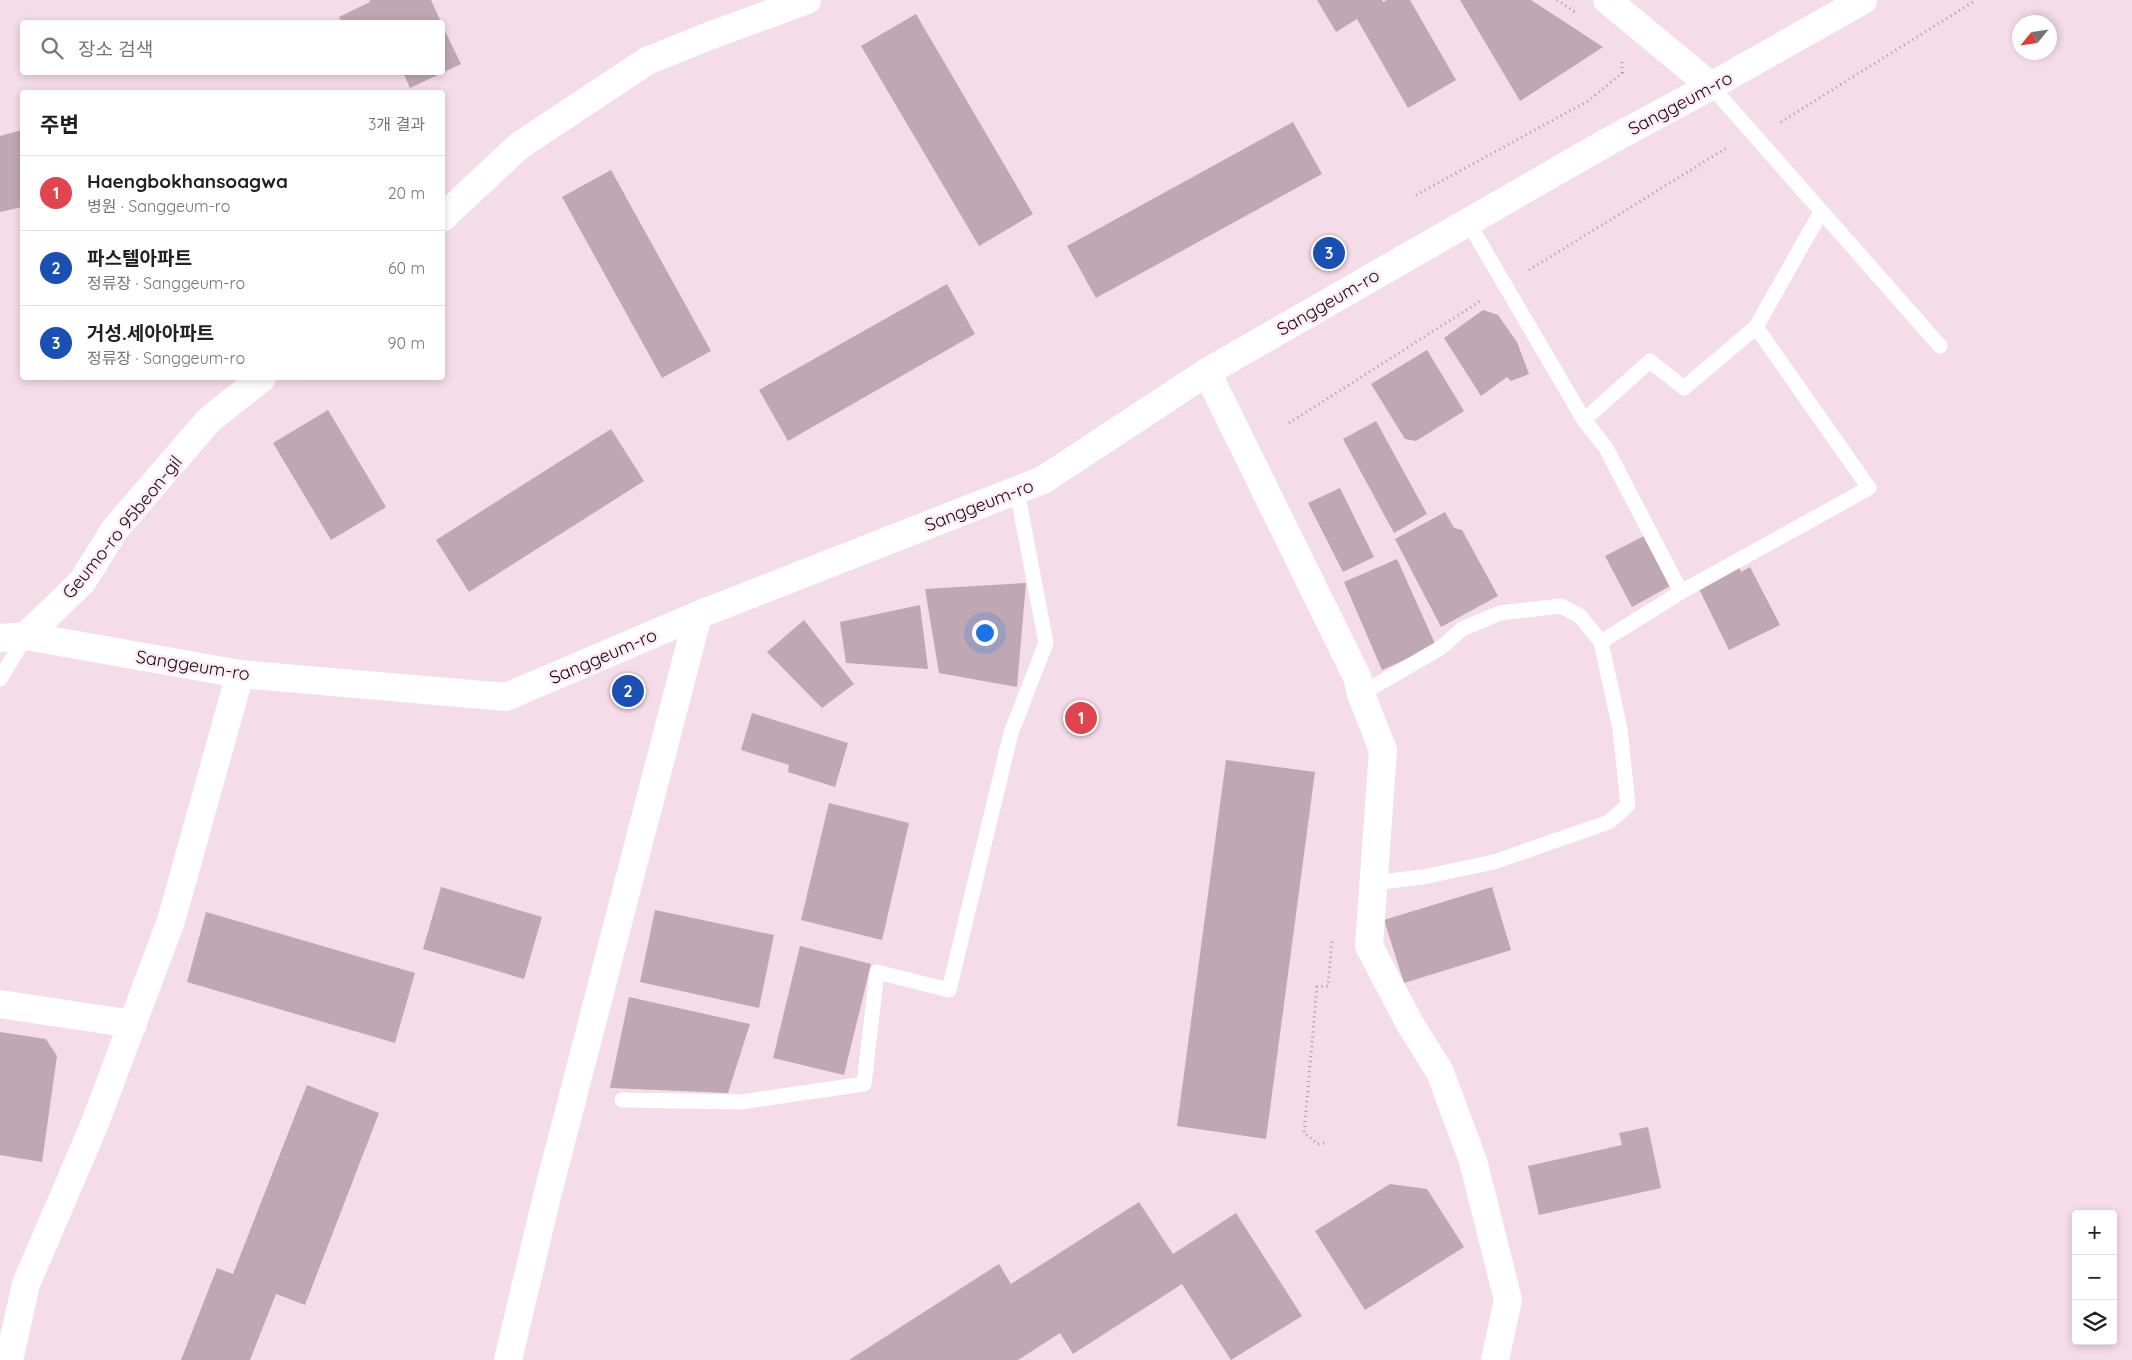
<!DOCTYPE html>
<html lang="ko">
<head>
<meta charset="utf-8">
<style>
	:root { --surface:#fff; --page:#f2f2f2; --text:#202124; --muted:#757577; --line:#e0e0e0; --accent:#717e2b }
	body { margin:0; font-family:Quicksand,"Noto Sans KR",sans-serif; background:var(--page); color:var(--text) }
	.controls { position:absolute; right:15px; bottom:15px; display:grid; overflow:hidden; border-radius:5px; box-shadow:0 2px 8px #0003 }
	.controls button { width:45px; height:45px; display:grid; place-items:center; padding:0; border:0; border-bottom:1px solid var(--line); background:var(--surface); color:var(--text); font:25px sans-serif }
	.compass { position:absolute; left:2012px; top:15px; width:45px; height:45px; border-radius:50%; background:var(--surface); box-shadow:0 2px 8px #0003; rotate:241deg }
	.you { position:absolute; left:984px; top:632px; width:18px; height:18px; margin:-12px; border:4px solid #fff; border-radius:50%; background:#1a73e8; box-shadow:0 0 0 8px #1a73e833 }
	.badge { display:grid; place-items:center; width:32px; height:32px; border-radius:50%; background:var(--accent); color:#fff; font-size:16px; font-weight:700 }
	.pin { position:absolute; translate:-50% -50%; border:2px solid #fff; box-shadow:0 1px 5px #0006 }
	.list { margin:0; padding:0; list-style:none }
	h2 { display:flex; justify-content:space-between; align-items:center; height:65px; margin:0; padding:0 20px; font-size:21px }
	h2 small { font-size:16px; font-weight:400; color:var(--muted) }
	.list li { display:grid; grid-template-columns:32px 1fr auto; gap:15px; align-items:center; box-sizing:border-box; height:75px; padding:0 20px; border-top:1px solid var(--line) }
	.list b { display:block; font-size:19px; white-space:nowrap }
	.list p { margin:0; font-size:16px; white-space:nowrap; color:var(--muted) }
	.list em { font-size:16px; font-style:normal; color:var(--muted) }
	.icon { flex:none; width:28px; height:28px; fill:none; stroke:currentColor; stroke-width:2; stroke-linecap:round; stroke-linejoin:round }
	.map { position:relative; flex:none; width:2132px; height:1360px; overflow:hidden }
	.search { position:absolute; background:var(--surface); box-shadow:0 2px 8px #0003; left:20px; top:20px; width:425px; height:55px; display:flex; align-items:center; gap:12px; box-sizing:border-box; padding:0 18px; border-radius:5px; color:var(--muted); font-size:19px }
	.panel { position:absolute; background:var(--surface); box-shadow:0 2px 8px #0003; left:20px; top:90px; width:425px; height:290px; border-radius:5px }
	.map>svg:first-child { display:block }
</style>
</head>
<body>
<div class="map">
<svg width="2132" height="1360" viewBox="0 0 2132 1360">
	<rect width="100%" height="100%" fill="#f4dce8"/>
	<g fill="#bfa8b3">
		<path d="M369,0H431L441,22H342L339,17L370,2Z"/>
		<path d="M1317,0H1382L1383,2L1387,0H1410L1456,80L1408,108L1357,19L1336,32Z"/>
		<path d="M1460,0H1531L1603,47L1520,101Z"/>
		<path d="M916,14L1033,214L979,246L861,46Z"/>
		<path d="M442,25L461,64L410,88L403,72H442Z"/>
		<path d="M1293,122L1322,174L1096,298L1067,246Z"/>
		<path d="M22,130V207L0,212V136Z"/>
		<path d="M611,170L711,351L662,378L562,197Z"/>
		<path d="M947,284L975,334L788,441L759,390Z"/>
		<path d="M1483,310L1498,315L1517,342L1529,374L1511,381L1507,377L1481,396L1444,338Z"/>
		<path d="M1427,350L1464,411L1416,441L1405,439L1371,384Z"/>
		<path d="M328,410L386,507L331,540L273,443Z"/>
		<path d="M1376,421L1427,514L1394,533L1343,439Z"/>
		<path d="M611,429L644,481L469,592L436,540Z"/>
		<path d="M1340,488L1374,557L1343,572L1308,503Z"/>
		<path d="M1445,512L1454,528L1462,530L1498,596L1441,627L1395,539Z"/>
		<path d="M1644,536L1670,586L1632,607L1605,556Z"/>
		<path d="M1397,559L1436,646L1382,670L1344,582Z"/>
		<path d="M1739,567L1741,572L1750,567L1780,625L1729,650L1698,587Z"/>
		<path d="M1026,583L1017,687L939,673L925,589Z"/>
		<path d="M920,605L928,669L846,663L840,622Z"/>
		<path d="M804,620L854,684L822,708L767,652Z"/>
		<path d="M752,713L848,743L835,787L788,772L789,765L741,750Z"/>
		<path d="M1226,760L1315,772L1266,1139L1177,1126Z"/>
		<path d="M829,803L909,823L882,940L801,920Z"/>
		<path d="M441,887L542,917L524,979L423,949Z"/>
		<path d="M1492,887L1511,950L1404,983L1384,920Z"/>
		<path d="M655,910L774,935L759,1008L640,982Z"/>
		<path d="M206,912L415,973L395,1043L187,982Z"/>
		<path d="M800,946L871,964L844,1075L773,1058Z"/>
		<path d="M629,997L750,1024L728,1093L610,1088Z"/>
		<path d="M0,1032L46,1039L57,1056L42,1162L0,1155Z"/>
		<path d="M307,1085L379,1113L305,1305L276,1294L250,1360H181L217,1268L233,1274Z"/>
		<path d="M1648,1127L1661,1188L1539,1215L1528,1166L1622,1145L1619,1133Z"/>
		<path d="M1390,1184L1427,1189L1464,1247L1365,1310L1315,1231Z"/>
		<path d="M1139,1202L1173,1254L1236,1213L1302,1316L1231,1360L1182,1284L1073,1354L1060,1333L1018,1360H849L999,1264L1011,1284Z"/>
	</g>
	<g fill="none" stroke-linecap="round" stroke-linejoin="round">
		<g stroke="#ab98a2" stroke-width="3" stroke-dasharray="1 4" stroke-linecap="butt">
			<path d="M1557,0L1575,12"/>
			<path d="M1781,122L1976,0"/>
			<path d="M1416,195L1588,101L1622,73V59"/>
			<path d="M1529,270L1728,147"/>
			<path d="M1289,423L1482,300"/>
			<path d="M1324,1143L1318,1144L1304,1133L1317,987L1328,986L1332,940"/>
		</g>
		<g stroke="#fff" stroke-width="15">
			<path d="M1711,86L1940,346"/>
			<path d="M1468,222L1584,420L1606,448L1681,592"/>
			<path d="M1584,420L1650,361L1684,388L1756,327"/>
			<path d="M0,679L26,636"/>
			<path d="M1361,694L1442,647L1462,629L1500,613L1561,606L1580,616L1601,642"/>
			<path d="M1372,883L1423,877L1494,862L1609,822L1628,805L1620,729L1601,642L1681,592L1869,488L1756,327L1821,212"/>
			<path d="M622,1100L741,1102L864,1084L877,972L949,990L1011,733L1046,643L1017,491"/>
		</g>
		<g stroke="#fff" stroke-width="28">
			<path d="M1607,0L1711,86"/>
			<path d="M442,218L519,146L647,61L709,36L807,0"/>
			<path d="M1207,372L1357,677L1361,694L1383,750L1369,946L1410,1024L1440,1072L1473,1161L1508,1300L1495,1360"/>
			<path d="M26,636L82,582L115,529L209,420L262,378"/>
			<path d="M0,638L26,636L240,674L506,697L698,615L1043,480L1207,372L1611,140L1711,86L1863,0"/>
			<path d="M0,1004L133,1024"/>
			<path d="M9,1360L26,1284L93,1128L171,921L240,674"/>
			<path d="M508,1360L547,1196L698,615"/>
		</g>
	</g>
	<g text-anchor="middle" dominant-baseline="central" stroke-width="5" stroke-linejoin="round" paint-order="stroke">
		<g font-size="18" fill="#130b0f" stroke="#feebf4">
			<text transform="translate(1680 103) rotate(-28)">Sanggeum-ro</text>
			<text transform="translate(1328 302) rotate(-30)">Sanggeum-ro</text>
			<text transform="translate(979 505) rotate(-21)">Sanggeum-ro</text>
			<text transform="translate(122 527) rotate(-51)">Geumo-ro 95beon-gil</text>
			<text transform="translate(603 656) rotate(-23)">Sanggeum-ro</text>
			<text transform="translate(193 665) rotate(9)">Sanggeum-ro</text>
		</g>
	</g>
</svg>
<div class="controls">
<button>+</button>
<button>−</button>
<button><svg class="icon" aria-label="layers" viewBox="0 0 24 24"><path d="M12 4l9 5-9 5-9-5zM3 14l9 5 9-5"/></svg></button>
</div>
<svg class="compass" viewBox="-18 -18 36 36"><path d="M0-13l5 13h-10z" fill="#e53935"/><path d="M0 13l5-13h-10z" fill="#757577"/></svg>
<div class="you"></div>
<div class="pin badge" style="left:1081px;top:718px;background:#e0444e">1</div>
<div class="pin badge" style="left:628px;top:691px;background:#1a4fb4">2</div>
<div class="pin badge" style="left:1329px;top:253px;background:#1a4fb4">3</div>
<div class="search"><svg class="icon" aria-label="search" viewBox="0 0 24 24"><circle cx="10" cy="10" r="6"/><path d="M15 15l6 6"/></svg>장소 검색</div>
<section class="panel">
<h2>주변<small>3개 결과</small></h2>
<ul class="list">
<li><span class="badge" style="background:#e0444e">1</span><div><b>Haengbokhansoagwa</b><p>병원 · Sanggeum-ro</p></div><em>20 m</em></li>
<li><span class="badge" style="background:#1a4fb4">2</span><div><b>파스텔아파트</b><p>정류장 · Sanggeum-ro</p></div><em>60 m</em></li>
<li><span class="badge" style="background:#1a4fb4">3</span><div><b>거성.세아아파트</b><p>정류장 · Sanggeum-ro</p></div><em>90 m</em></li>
</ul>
</section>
</div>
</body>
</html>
